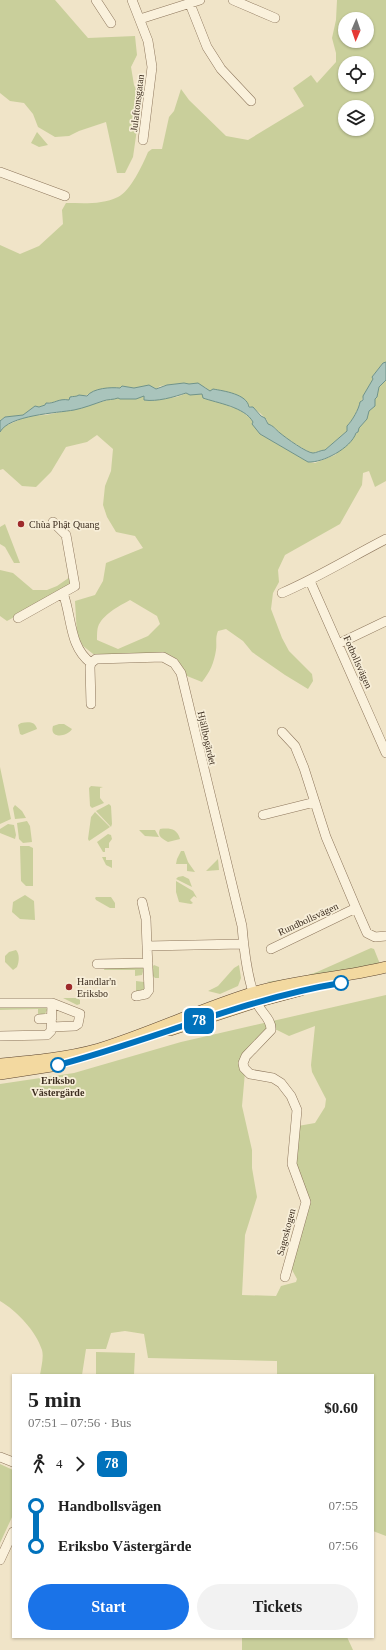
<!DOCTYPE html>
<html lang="en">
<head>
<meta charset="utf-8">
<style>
  :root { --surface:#fff; --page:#f2f2f2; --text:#222; --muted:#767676; --accent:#1a73e8 }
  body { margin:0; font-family:Georgia,serif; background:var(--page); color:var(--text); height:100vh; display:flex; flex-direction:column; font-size:15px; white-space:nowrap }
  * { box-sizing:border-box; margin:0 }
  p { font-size:13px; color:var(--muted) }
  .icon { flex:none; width:22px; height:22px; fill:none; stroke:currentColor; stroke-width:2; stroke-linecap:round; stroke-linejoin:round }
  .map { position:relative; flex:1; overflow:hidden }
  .sheet { position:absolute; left:12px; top:1374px; width:362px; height:264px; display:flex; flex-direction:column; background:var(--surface); border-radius:0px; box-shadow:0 1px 3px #0004 }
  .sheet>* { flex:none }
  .badge { padding:0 8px; border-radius:6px; font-size:14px; line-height:26px }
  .needle { width:26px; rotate:182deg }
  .buttons { position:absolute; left:338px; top:12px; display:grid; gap:8px }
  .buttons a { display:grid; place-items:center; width:36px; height:36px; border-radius:50%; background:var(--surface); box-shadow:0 1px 3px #0004; font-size:20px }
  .map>.badge { position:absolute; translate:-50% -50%; box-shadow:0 0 0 2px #fff }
  .legs { display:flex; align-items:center; gap:6px; height:44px; padding:0 16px; font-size:13px }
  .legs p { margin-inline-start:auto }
  .head { display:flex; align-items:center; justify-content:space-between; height:68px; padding:0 16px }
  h1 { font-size:22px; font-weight:700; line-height:30px }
  .cta { display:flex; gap:8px; margin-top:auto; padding:8px 16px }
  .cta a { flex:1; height:46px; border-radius:24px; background:var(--accent); color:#fff; font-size:16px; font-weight:700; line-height:46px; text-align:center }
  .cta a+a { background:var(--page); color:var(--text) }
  ul { padding:0 16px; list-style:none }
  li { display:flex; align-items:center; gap:14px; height:40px; font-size:15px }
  li i { display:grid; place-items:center; width:6px; height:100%; margin:0 5px; background:currentColor }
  li i::after { content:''; width:10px; height:10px; margin:-5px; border:3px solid; border-radius:50%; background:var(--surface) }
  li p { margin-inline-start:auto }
  li:first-child i { background:linear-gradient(#0000 50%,currentColor 0) }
  li:last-child i { background:linear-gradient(currentColor 50%,#0000 0) }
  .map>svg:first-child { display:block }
  .green { fill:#c9cf9b; fill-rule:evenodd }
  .water { fill:#a9c4bc; stroke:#6f938a }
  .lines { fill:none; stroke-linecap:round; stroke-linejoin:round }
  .minor-casing { stroke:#8d765c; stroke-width:10 }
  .major-casing { stroke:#5b4430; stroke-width:12 }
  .minor { stroke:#faf1dc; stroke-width:9 }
  .major { stroke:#f3d9a0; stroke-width:11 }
  .line-1-casing { stroke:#fff; stroke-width:9 }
  .line-1 { stroke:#0072bc; stroke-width:6 }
  .poi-dot { fill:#9e2a2b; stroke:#f7eed8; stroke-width:1.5 }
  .stop-1-dot { fill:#fff; stroke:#0072bc; stroke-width:2 }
  .labels { text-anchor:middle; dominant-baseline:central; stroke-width:3.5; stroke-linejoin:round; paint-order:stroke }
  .street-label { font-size:10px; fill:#3d2e20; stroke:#f7eed8 }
  .poi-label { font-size:10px; fill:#3d2e20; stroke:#f7eed8; text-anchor:start }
  .stop-label { font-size:10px; font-weight:bold; fill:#3d2e20; stroke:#f7eed8 }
</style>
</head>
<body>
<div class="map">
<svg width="386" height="1650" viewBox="0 0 386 1650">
  <rect width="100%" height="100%" fill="#f0e4c8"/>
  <path class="green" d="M0 0H55L88 38 135 36 137 55 131 67 134 85 141 101 133 157 125 173H117L106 122 79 131 69 136 55 137 38 127 33 114 24 103 10 101 0 93Z
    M337 0H386V362L383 363 372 377 373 379C370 385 367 389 364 395 359 405 355 418 347 426V431L325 450C320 450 317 452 313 453 309 453 284 437 280 433 275 429 274 426 268 424L267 420 260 413 234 395 209 391 205 387 186 384 184 383 160 386 156 389 153 387 134 388 122 386 120 388C104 386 89 398 73 396L69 400 46 403 45 405 39 407 35 406 23 415 5 417 0 421V245L20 254 39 246 63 224 62 210 66 203C83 203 102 205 118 197 130 192 143 164 148 152L152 149H162L169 117 174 111 181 89 189 100 226 136 248 140 304 106 293 88 311 75 317 83 336 62V53L332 38 336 20ZM345 19H367V41H345ZM345 63H367V85H345ZM345 107H367V129H345Z
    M37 132 48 145 39 147 31 143Z
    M386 380V481L375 487 369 471 363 473 362 485 340 524 285 555 278 570 279 582 273 593 271 609 282 638 289 651 312 674 313 681 308 689 285 675 252 652 243 641 226 629 218 631C215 638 217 643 216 650 214 663 210 672 202 682L187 676 177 659 168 654 139 653 97 657 83 646 77 635 75 601 95 595 103 581 106 563 143 548 135 536 116 532 107 517 103 505 105 486 111 471 113 449 97 435 87 442 66 447 51 472 36 487 22 486 3 469 0 470V432L3 427 28 416 46 415 61 412 63 410H74L118 397 144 396 152 401 157 399 177 397 187 393 202 394 225 403 230 407 239 409 251 419 260 434 308 462 315 463 335 455 358 432 359 428 367 419 369 411 375 406V399L377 397 379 387ZM130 600 157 616 160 624 148 636 118 649 97 640C97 636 97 630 98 627 102 615 119 606 130 600Z
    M5 524 20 563H14L5 547 0 544V527Z
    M0 570 13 573 33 590H47L57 586 70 577 72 583 51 597 7 621 0 616Z
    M21 723C28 722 35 721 37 729L22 735 20 734 18 725Z
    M59 724H64L72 729C67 737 49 739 53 726Z
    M0 767 11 819 0 824Z
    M91 786 103 787 100 788V798L104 803 92 808 90 806 89 788Z
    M109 804 111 806 112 824 111 827 96 811Z
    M15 805 22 811 26 818 15 819 13 808Z
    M95 812 110 827 89 841 88 839 91 817Z
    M27 821 30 826 32 842 23 843 19 839 17 823Z
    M8 824 14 825 16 835 15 839 0 833V829Z
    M160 829C169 828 177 828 180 839L168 842C162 839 157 836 160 829Z
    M139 830H155L159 837 145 836Z
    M108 834 111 835 112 839 109 843V848H105V852H103L97 842Z
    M20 846H29L33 848V886H26L21 881Z
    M181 851H184L188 862 195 872 187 871V864H176L177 859Z
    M102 857H106V860H112V868L106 865Z
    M218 859 219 870 206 871Z
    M183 876 189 879 192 887 176 879 178 877Z
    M176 881 193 891 197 898 194 896 190 900 193 903 191 904 179 902 176 892Z
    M25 895 34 901 35 920 20 919 12 912 13 902Z
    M96 897H111L115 903V908H110L96 900 95 898Z
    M371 948 374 949 380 964 275 983 266 982 302 977 317 972Z
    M16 950C20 954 19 962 17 967L13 970 5 962V956L9 952Z
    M154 965 159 967V978H155L151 974 152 967Z
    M239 965 241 978 238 986 220 994 208 991 218 986 234 968Z
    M139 966 144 968 142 975 135 976V970H104L105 967Z
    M136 981 144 982 145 991 136 994Z
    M386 995V1536L373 1531V1375H277V1361L148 1358 144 1334 125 1331 111 1333 106 1349H86L82 1375H40C41 1368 44 1357 42 1350 36 1331 17 1311 0 1301V1084L74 1073 181 1042ZM315 1026 311 1065 312 1072 326 1099 325 1107 315 1123 298 1126 294 1165 308 1205 291 1268 297 1279 296 1282 281 1286 276 1296 242 1295 245 1235 257 1197 252 1168V1150L242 1106 246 1061 265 1032 277 1030 289 1036Z
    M63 998H77L80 1000V1004L77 1005Z
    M0 1006 46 1007 47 1010 45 1014 38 1015V1009L0 1010Z
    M96 1352 135 1353 134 1375 96 1374Z
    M0 1464 13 1470V1515L0 1543Z
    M242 1637H347L353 1650H242Z"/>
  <path class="water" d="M386 362V380L379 387 377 397 375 399V406L369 411 367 419 359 428 358 432 356 433C351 448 323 463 308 462L260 434 252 424 253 422C245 407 217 403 203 398L202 394 190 395 186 393C174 397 157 402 144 400V396L136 399H120L118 398C113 400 108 399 103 401 94 404 84 408 74 410 57 413 9 415 0 432V421L5 417 23 415 35 406 39 407 45 405 46 403C55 404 58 398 69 400L70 397C74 396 76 397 79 395L87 396C93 388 111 387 120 388L122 386 134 388 149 385 156 389 167 385 184 383 189 384 198 383 210 391 213 389C224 391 247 394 249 407H253L261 416 265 418 268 424C274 426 275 429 280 433 286 438 307 453 313 453 316 453 321 450 325 450L347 431V426C352 421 359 409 360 402L363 400V396L373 379 372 377 383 363Z"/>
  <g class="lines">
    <defs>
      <path id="minor" d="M96 0 111 23
        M132 0 148 41 152 67 143 140
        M233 0 275 18
        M190 4 207 47 221 69 251 101
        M140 19 200 0
        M0 172 65 196
        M310 581 386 753
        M63 593C72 617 69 647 91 663
        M282 593C317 578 351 557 386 539
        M18 618 75 586 66 535 53 522
        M338 644 386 621
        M91 704 90 667 91 663 96 659 163 657 174 663 181 673 242 926C244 951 247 978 256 1001 260 1012 272 1019 271 1030L246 1056 243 1063 244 1068 250 1074 273 1078 281 1083 291 1096 297 1110 292 1164 306 1202 285 1277
        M282 732 295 746 304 768 326 837 356 908 367 933 375 937 386 936
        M263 815 315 802
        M142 902 146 919 147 946
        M271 949 356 908
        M97 964 148 963
        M136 996 146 994 149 990 147 946 242 944
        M0 1003H52L80 1014 78 1024 75 1026 51 1027
        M39 1019 52 1018
        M0 1036 47 1035 51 1031 52 1003
        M0 1457 13 1462
        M0 1560 13 1532"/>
      <path id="major" d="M170 1030 256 1002 301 990
        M0 1064C33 1061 67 1058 99 1049 151 1033 200 1009 252 993 296 980 342 978 386 967
        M0 1074 58 1065"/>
    </defs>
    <use href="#minor" class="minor-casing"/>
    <use href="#major" class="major-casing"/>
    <use href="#minor" class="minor"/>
    <use href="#major" class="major"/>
  </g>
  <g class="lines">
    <defs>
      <path id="line-1" d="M58 1065C153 1040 244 999 341 983"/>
    </defs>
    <use href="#line-1" class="line-1-casing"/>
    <use href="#line-1" class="line-1"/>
  </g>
  <g class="poi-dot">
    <circle cx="21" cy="524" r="4"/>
    <circle cx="69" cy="987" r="4"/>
  </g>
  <g class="stop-1-dot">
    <circle cx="341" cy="983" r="7"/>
    <circle cx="58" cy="1065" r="7"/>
  </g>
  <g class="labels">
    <g class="street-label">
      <text transform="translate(137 103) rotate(-83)">Julaftonsgatan</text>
      <text transform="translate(358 662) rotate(66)">Fotbollsvägen</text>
      <text transform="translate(207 738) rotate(77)">Hjällbogärdet</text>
      <text transform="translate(308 919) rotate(-25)">Rundbollsvägen</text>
      <text transform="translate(286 1232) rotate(-75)">Sagoskogen</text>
    </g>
    <g class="poi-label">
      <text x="29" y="524">Chùa Phật Quang</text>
      <text x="77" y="981">Handlar'n<tspan x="77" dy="12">Eriksbo</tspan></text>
    </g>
    <g class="stop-label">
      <text x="58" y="1080">Eriksbo<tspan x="58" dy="12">Västergärde</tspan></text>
    </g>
  </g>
</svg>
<div class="buttons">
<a><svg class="needle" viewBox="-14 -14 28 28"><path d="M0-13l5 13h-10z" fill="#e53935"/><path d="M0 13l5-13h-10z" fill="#767676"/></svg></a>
<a><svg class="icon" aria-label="locate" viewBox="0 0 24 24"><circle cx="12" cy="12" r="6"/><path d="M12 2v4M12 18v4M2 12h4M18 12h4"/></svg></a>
<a><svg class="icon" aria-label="layers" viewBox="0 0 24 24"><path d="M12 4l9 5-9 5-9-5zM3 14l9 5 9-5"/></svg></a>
</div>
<b class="badge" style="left:199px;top:1021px;background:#0072bc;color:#fff">78</b>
<section class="sheet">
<div class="head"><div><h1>5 min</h1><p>07:51 – 07:56 · Bus</p></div><b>$0.60</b></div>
<div class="legs"><svg class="icon" aria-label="walk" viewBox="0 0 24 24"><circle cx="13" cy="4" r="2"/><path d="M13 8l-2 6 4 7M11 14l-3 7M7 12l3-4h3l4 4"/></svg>4<svg class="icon" aria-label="forward" viewBox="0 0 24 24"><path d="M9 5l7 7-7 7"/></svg><b class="badge" style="background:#0072bc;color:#fff">78</b></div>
<ul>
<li><i style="color:#0072bc"></i><b>Handbollsvägen</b><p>07:55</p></li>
<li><i style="color:#0072bc"></i><b>Eriksbo Västergärde</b><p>07:56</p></li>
</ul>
<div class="cta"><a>Start</a><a>Tickets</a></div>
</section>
</div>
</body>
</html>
